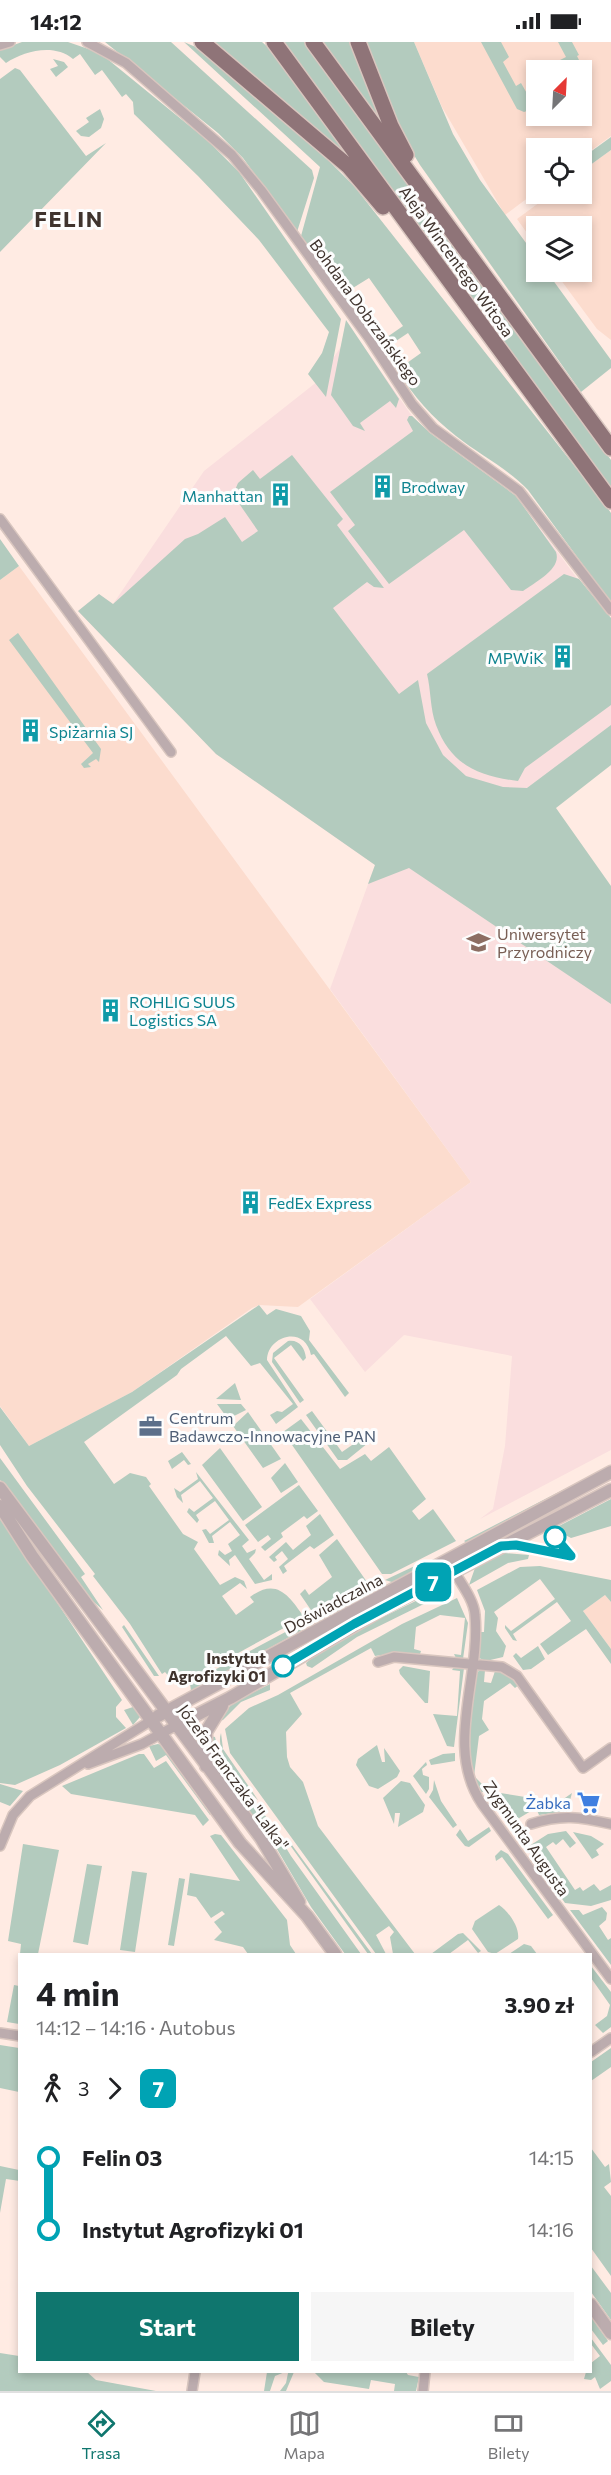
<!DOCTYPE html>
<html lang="pl">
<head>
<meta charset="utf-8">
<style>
  :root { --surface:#fff; --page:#f6f6f6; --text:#202124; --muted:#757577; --line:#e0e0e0; --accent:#0f766e }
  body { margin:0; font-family:Commissioner,sans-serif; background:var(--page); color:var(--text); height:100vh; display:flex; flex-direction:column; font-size:22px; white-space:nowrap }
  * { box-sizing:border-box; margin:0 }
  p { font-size:20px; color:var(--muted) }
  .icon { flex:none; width:33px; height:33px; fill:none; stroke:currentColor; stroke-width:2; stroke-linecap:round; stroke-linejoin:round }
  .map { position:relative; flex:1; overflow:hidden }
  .panel { position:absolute; left:18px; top:1911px; width:574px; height:420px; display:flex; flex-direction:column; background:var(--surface); border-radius:0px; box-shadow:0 3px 9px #0003 }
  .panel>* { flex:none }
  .badge { padding:0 12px; border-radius:9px; font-size:21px; line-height:39px }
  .needle { width:39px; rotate:24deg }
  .fabs { position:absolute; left:526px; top:18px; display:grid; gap:12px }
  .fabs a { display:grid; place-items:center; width:66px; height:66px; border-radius:0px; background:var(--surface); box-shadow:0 3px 9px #0003; font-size:30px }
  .map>.badge { position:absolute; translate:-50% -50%; box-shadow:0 0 0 3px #fff }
  .legs { display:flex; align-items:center; gap:9px; height:66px; padding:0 18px; font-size:20px }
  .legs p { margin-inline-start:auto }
  .head { display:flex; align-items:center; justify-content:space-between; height:102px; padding:0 18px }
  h1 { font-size:33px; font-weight:700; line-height:45px }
  .action { display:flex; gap:12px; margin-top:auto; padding:12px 18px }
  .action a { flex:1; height:69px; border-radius:0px; background:var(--accent); color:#fff; font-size:24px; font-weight:700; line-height:69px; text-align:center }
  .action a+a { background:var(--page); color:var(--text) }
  ul { padding:0 18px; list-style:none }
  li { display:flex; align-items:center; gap:21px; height:72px; font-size:22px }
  li i { display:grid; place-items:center; width:9px; height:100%; margin:0 8px; background:currentColor }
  li i::after { content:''; width:15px; height:15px; margin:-8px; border:4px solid; border-radius:50%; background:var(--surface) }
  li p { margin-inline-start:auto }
  li:first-child i { background:linear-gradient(#0000 50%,currentColor 0) }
  li:last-child i { background:linear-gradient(currentColor 50%,#0000 0) }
  .status { display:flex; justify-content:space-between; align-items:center; height:42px; padding:0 30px; background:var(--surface); direction:ltr }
  .status svg { height:16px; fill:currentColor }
  .tab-bar { display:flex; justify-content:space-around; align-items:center; height:84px; border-top:2px solid var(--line); background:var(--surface); font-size:16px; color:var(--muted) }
  .tab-bar a { display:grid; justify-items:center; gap:3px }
  .tab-bar .active { color:var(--accent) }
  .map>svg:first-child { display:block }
  .built { fill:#fcdcce; fill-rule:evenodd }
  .education { fill:#fadede }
  .green { fill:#b3cbbe }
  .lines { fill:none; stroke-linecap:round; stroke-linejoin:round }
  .minor-casing { stroke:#d9c6bf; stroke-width:12 }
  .tertiary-casing { stroke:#d9c6bf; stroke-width:15 }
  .primary-casing { stroke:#d9c6bf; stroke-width:18 }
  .minor { stroke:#bcacae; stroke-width:9 }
  .tertiary { stroke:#bcacae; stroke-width:12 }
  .primary { stroke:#8f7478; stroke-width:15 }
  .line-1-casing { stroke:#fff; stroke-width:14 }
  .line-1 { stroke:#00a3b4; stroke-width:9 }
  .stop-1-dot { fill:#fff; stroke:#00a3b4; stroke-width:3 }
  .labels { text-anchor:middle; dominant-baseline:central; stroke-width:6; stroke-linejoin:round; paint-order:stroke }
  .street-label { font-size:16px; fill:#3f332d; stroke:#fdfdfd }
  .culture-label { font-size:16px; fill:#0d838f; stroke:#fdfdfd; text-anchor:start }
  .education-label { font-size:16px; fill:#785e54; stroke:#fdfdfd; text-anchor:start }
  .service-label { font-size:16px; fill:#4e5e75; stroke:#fdfdfd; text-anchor:start }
  .stop-label { font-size:16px; font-weight:bold; fill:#3f332d; stroke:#fdfdfd; text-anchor:end }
  .shop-label { font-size:16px; fill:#366cbe; stroke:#fdfdfd; text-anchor:end }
  .district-label { font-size:22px; font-weight:bold; letter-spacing:1.5px; fill:#3f332d; stroke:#fdfdfd }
</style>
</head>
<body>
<div class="status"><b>14:12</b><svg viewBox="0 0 49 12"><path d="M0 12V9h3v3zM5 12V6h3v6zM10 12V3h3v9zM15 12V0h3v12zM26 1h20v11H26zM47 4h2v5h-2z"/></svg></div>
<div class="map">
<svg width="611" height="2349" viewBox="0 0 611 2349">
  <rect width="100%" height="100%" fill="#ffebe3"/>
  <path class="built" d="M414 0H611V94L582 115V106H537V149L505 173 442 65ZM537 28H582V74H537Z
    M611 108V298L597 287 555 230H582V184H537V205L517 177 551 152H582V129Z
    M19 524 471 1140 298 1265 259 1263 252 1266 132 1350 29 1404 0 1364V538Z
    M605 1553 611 1560V1607L583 1569Z"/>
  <path class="education" d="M352 288 412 374 430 391 516 454 611 582V698L539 755 611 853V1408L480 1477 493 1467 505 1404 512 1314 404 1293 365 1330 310 1257 471 1140 330 947 375 823 216 712 78 569 99 552 113 562 204 429 318 339Z"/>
  <path class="green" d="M22 0H68L100 11 208 99 239 130 341 277 326 355 308 332 322 311 329 290 259 198 198 134 134 72 133 60 126 52 122 55 102 28 95 33 80 12 73 17C54 1 24 9 6 21L0 15V8Z
    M105 0H171L312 128 314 136 297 190 243 116 218 91Z
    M184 0 198 6 329 119 354 144 606 464 611 471V561L528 448C507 426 480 413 456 394 432 375 414 355 397 328L421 311 408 291 384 307 380 300 403 284 369 236 348 249 338 246 301 194 320 125Z
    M212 0H262L272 9 358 127Z
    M282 0H304L611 418V448Z
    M323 0H351L385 84Z
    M364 0H414L453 92 480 138 537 216V230H547L611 318V326L581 350 420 123 406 100Z
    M481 0H501L509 15 503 20 516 44 521 41 529 55 532 53 534 58 530 68 524 70 517 67Z
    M558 0H572L579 13 577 14 581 22 578 23 580 27 583 26 585 35 582 36V28H566L560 18 566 15Z
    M53 17 64 20 68 25 56 35 50 27 58 24Z
    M15 26 20 28 86 114 106 101 0 210V37Z
    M100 67 104 77 101 86 89 95 81 94 76 89 89 80 86 76Z
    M611 95V108L582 129V116Z
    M346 278 399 357 396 366 390 359 360 381 365 389 353 384 331 353Z
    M409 374H412L430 391 516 454 556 510C562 527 535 540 523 549L511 548 464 488 389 542 348 489 355 483 330 450 413 389 407 378Z
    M292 413 343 477 337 483 384 546 374 545 367 540 333 566 399 652 418 638 426 681 443 713 466 734 503 745 527 746 611 683V723L556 766 611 844V962L409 826 368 842 375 823 216 712 78 569 99 552 113 562 185 497 198 492 225 475 242 500 258 489 238 460 235 448 238 441 253 428 260 437Z
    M0 497 19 524 0 538Z
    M564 532 579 537 611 576V663L525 726 518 739C478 734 451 723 436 683 430 667 431 648 427 632Z
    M18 591 101 707 99 720 96 717 88 722 91 725 84 726 81 722 93 711 9 598Z
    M259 1263 267 1273 276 1267 301 1274 310 1289 309 1298 349 1351 345 1355 314 1312 311 1313C305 1282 267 1294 267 1318L298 1365 276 1382 270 1373 277 1369 282 1370 293 1362 260 1321 251 1324 226 1294 181 1327 177 1333 84 1400 114 1442 130 1431 146 1435 151 1442 149 1444 183 1492 198 1500 194 1507 220 1543 235 1535 244 1539 247 1547 240 1541 222 1554 236 1573 254 1560 250 1555C277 1535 289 1554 304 1575L187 1639 171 1637 165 1630 162 1632 130 1582 93 1534 95 1532 27 1444 0 1403V1365L29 1404 132 1350Z
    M288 1299C299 1297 305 1306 306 1316L303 1319 291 1303 274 1316 304 1358 300 1361 272 1320 273 1311Z
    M235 1341 241 1358 216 1357Z
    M217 1362H241L246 1368 228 1377Z
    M312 1369 342 1410 365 1394 368 1401 347 1418H338L306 1373Z
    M248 1370 281 1417 263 1426 233 1384Z
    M301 1377 340 1427 365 1412 371 1419 389 1405 426 1457 412 1469 419 1478 433 1467 456 1499 391 1532H382L283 1390Z
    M220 1406 262 1465 243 1479 202 1423Z
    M182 1410 191 1422 188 1423 184 1418 172 1427 168 1419Z
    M0 1416 85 1532 81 1535 103 1568 88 1555 0 1438Z
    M285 1421 298 1440 281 1451 271 1436Z
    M611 1423V1425L467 1501 464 1499Z
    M196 1430 249 1498 242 1504 247 1511 256 1507 255 1511 249 1517 264 1538 272 1532V1538L255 1542 235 1513 229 1518 230 1524 218 1513 219 1508 225 1513 232 1509 228 1502 240 1493 230 1480 212 1494 214 1501H209L202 1488 206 1487 210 1492 229 1478 215 1459 196 1473 199 1478 197 1481 187 1470 189 1466 194 1470 213 1456 200 1439 181 1453 183 1461 177 1455 174 1446 180 1450 198 1437Z
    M299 1443 318 1469 307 1477 304 1474 281 1491 283 1495 265 1509 261 1505 271 1497 268 1493 258 1500 245 1483Z
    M611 1457V1484L571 1496 560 1490 559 1484Z
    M320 1472 334 1493 314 1507 310 1504 284 1524 287 1529 283 1532 279 1525 288 1517 282 1509 275 1515 277 1518 274 1520 269 1515 286 1500 293 1508 311 1493 306 1484Z
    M0 1475 122 1658 116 1665V1675L126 1686 60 1723 15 1743 0 1741Z
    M337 1497 367 1540 364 1545 313 1571 300 1552 305 1547 309 1553 332 1535 319 1513Z
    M504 1511 529 1513 528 1517 508 1521 469 1543 475 1526Z
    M419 1522 422 1527 395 1541 385 1538Z
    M540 1524 611 1538V1560L605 1553 583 1569 611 1607V1622L586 1587 548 1613 540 1602 571 1579 557 1560 513 1592 517 1599 513 1598 505 1586V1583L511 1589 555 1557 540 1537 494 1570 498 1576 496 1589 506 1604 503 1615 486 1619 479 1616 481 1590H484L485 1569 477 1548 520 1525Z
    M373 1544 368 1556 323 1576 314 1574Z
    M434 1550V1557L357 1595 312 1626 307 1624 306 1621 328 1602Z
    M457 1556 468 1581 463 1617 456 1616 454 1612 461 1613 465 1576 440 1573 416 1585 414 1607 421 1609 420 1612 395 1611 375 1614 371 1606 290 1651 302 1672 286 1690 287 1715 290 1725 303 1740 318 1784 415 1912H393L390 1895 394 1890 389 1884 376 1893 386 1912H376L230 1711 225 1687 249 1666 278 1653 402 1582Z
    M306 1579 304 1587 191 1649 190 1641Z
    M124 1583 159 1634H154L122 1585Z
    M538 1604 545 1617 531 1627 523 1628 513 1614 516 1611 521 1616Z
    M403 1624 430 1629 428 1661H425L400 1632 399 1628Z
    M455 1624 464 1626 454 1705 447 1704 433 1672 457 1674 460 1629 452 1628Z
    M496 1626 520 1642 515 1646 510 1641 484 1659 482 1677 489 1688 479 1694 474 1734 487 1747 481 1751C462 1715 473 1672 476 1633L480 1627 485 1628 484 1640 491 1641Z
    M270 1642V1648L241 1660 223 1678 214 1681 234 1660Z
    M136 1664 140 1675 133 1683 124 1668Z
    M221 1691 223 1707 258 1758C243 1744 214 1712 221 1691Z
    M210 1694 215 1695 220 1716 245 1751 269 1778 291 1814 361 1912H345L311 1865 274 1802 219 1728 210 1711Z
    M158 1702 165 1704 211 1769 210 1773 166 1713 156 1719 149 1704Z
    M377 1703 382 1720H385L384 1706 400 1729 397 1735 378 1747 369 1744 356 1723 358 1717Z
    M139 1712H144L154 1726 166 1719 209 1778 203 1784 195 1773 71 1752 62 1744Z
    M443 1712 455 1711V1719L431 1723 429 1718Z
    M426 1720 427 1723 422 1727 423 1733 429 1735V1747L426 1752 413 1734Z
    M434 1738 441 1759 457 1783 453 1786 429 1755 433 1748Z
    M401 1739 410 1741 425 1763 423 1770 398 1785 400 1771H395L394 1782 383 1756Z
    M0 1742 23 1749 10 1764 0 1760Z
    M488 1749 544 1758H562L572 1751 567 1769 539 1773 536 1766 516 1778 529 1798 523 1803 486 1751Z
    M489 1785 491 1789 469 1805 465 1804 456 1793 460 1787 468 1799Z
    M566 1789 576 1801 570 1806 563 1797 556 1803 553 1800 546 1805 575 1848 580 1845 583 1849 594 1842 600 1849 611 1843V1858L591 1864 565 1861 526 1806 548 1792Z
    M573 1790 591 1794 604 1802 596 1808 599 1813 592 1817Z
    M215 1792 221 1793 287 1878 290 1903 296 1912H248L243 1905 214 1898 222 1890 214 1880 225 1872 222 1869 211 1876 196 1855 187 1853 190 1831 240 1839 210 1794Z
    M287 1799H289L372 1912H368Z
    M23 1802 59 1808 38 1912H20L21 1902 8 1899Z
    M501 1808 508 1812 553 1873 548 1877 502 1815 496 1819 495 1814Z
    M87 1822 102 1824 88 1903 73 1900Z
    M132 1829 147 1831 135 1910 120 1908Z
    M179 1836 185 1837 174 1904 168 1903Z
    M499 1863C508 1869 520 1885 518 1897L495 1912 488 1910 472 1887 475 1879Z
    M602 1865 607 1871 606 1878 599 1884 608 1898 611 1896V1923L570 1868H579L583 1873Z
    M463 1891 481 1909 478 1911 468 1898 449 1912H431L458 1892Z
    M524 1902 531 1904 537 1912H509Z
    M591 1924 611 1950V1985L603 1991 595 1983 607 1974 610 1963 591 1936Z
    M14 1943 19 1944V1982L7 1980Z
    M0 2003 19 2006V2050L0 2046Z
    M611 2006V2025L591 2039V2020Z
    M591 2106 605 2125 609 2122 611 2140 604 2145 611 2154V2234L591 2206Z
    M0 2124 19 2128 20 2139 6 2137 0 2171Z
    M591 2224 611 2251V2278L591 2250Z
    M591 2275 608 2299 603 2303 591 2287Z
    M591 2296 611 2323V2339L600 2347 595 2335 591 2338 584 2337 586 2330H591V2321L600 2314 591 2302Z
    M0 2311 19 2314 20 2330H87L96 2338 156 2349H0Z
    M267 2330H294L286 2349H280L286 2341 288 2331 285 2330 275 2334 270 2349H264Z
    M314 2330H406L408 2333 419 2335 416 2349H394L395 2342 371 2338 369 2347 324 2340Z"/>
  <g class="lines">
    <defs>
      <path id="minor" d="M87 0 126 21 232 113 261 148 369 296 412 362 433 386 519 449 611 568
        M0 3 10 0
        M0 477 171 710
        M451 1524C459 1539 474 1557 475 1573 481 1636 444 1705 482 1762L611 1937
        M378 1620 394 1615 502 1625 517 1634 583 1726 611 1706
        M88 1722 142 1702 175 1684
        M531 1782C562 1772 580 1775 611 1782
        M0 1804 13 1773 30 1754 152 1678
        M0 1991 20 1994
        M591 2010 611 1996
        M192 2349 195 2330
        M423 2349 425 2330"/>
      <path id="tertiary" d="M0 1446 261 1796 299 1860
        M0 1464 32 1514 240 1801 307 1874 335 1912
        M158 1674 611 1430
        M175 1684 230 1656 388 1564 611 1448
        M206 1724V1690L222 1664
        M591 2263 611 2291"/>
      <path id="primary" d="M202 0 348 124 383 165
        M274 0 611 459
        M313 0 611 406
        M358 0 391 84 406 113"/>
    </defs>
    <use href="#minor" class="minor-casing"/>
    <use href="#tertiary" class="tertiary-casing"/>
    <use href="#primary" class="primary-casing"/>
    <use href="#minor" class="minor"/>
    <use href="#tertiary" class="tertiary"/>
    <use href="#primary" class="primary"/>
  </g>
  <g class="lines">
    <defs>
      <path id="line-1" d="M283 1624 354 1582 501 1504 516 1503 571 1514 555 1495"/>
    </defs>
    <use href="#line-1" class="line-1-casing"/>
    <use href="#line-1" class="line-1"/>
  </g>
  <defs>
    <symbol id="building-bare" viewBox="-9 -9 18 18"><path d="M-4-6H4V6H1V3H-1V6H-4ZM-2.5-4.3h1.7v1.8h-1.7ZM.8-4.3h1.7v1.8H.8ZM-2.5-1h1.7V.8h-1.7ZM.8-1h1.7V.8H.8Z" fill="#0f9aa8" stroke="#fdfdfd" stroke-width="2.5" paint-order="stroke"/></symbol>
    <symbol id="university-bare" viewBox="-9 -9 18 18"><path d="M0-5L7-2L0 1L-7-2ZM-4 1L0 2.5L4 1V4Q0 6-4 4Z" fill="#8d6e63" stroke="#fdfdfd" stroke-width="2.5" paint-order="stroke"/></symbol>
    <symbol id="office-bare" viewBox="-9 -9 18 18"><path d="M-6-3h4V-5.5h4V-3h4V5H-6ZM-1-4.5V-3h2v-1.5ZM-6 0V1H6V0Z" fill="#5c6f8a" stroke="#fdfdfd" stroke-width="2.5" paint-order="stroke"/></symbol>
    <symbol id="supermarket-bare" viewBox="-9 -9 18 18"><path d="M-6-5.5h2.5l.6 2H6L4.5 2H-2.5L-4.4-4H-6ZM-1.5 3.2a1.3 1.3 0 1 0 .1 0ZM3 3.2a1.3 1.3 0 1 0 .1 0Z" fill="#3f7fe0" stroke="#fdfdfd" stroke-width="2.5" paint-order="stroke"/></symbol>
  </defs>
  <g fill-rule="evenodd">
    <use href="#building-bare" x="366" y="428" width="33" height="33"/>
    <use href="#building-bare" x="264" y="436" width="33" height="33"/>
    <use href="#building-bare" x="546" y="598" width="33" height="33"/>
    <use href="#building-bare" x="14" y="672" width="33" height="33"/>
    <use href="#university-bare" x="462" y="884" width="33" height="33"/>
    <use href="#building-bare" x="94" y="952" width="33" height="33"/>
    <use href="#building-bare" x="234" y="1144" width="33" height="33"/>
    <use href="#office-bare" x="134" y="1368" width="33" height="33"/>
    <use href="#supermarket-bare" x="572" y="1744" width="33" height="33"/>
  </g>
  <g class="stop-1-dot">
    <circle cx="555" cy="1495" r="10"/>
    <circle cx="283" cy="1624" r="10"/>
  </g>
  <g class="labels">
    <g class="street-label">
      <text transform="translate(457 219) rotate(54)">Aleja Wincentego Witosa</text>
      <text transform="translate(366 270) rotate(54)">Bohdana Dobrzańskiego</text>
      <text transform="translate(333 1561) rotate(-28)">Doświadczalna</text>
      <text transform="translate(234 1735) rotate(54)">Józefa Franczaka "Lalka"</text>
      <text transform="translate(527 1796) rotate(55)">Zygmunta Augusta</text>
    </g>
    <g class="culture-label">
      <text x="401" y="444">Brodway</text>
      <text x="263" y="453" text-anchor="end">Manhattan</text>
      <text x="544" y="615" text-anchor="end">MPWiK</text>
      <text x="49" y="689">Spiżarnia SJ</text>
      <text x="129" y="959">ROHLIG SUUS<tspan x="129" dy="18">Logistics SA</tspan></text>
      <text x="268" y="1160">FedEx Express</text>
    </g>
    <g class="education-label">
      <text x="497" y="891">Uniwersytet<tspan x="497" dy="18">Przyrodniczy</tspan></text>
    </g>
    <g class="service-label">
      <text x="169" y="1375">Centrum<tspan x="169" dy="18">Badawczo-Innowacyjne PAN</tspan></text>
    </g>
    <g class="stop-label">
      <text x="266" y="1615">Instytut<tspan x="266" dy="18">Agrofizyki 01</tspan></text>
    </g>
    <g class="shop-label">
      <text x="571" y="1760">Żabka</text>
    </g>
    <g class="district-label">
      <text x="69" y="176">FELIN</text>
    </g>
  </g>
</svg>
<div class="fabs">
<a><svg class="needle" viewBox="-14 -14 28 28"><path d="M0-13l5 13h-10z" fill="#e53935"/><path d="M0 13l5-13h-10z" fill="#757577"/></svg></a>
<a><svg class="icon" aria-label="locate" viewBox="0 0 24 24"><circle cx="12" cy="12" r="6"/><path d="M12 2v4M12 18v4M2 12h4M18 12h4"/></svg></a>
<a><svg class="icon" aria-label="layers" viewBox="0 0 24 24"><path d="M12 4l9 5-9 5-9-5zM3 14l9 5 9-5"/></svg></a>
</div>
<b class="badge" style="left:433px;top:1540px;background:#00a3b4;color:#fff">7</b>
<section class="panel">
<div class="head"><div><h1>4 min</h1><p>14:12 – 14:16 · Autobus</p></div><b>3.90 zł</b></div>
<div class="legs"><svg class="icon" aria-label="walk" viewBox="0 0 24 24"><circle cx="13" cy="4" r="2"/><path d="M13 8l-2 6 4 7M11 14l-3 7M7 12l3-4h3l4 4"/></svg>3<svg class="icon" aria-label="forward" viewBox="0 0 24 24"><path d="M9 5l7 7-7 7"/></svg><b class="badge" style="background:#00a3b4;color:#fff">7</b></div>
<ul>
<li><i style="color:#00a3b4"></i><b>Felin 03</b><p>14:15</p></li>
<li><i style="color:#00a3b4"></i><b>Instytut Agrofizyki 01</b><p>14:16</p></li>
</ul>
<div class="action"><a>Start</a><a>Bilety</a></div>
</section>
</div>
<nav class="tab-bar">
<a class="active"><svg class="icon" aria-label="directions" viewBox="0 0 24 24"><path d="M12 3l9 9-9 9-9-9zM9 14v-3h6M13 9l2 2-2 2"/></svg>Trasa</a>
<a><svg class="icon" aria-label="map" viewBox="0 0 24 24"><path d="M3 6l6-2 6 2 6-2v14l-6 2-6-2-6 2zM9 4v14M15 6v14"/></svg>Mapa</a>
<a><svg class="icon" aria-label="tickets" viewBox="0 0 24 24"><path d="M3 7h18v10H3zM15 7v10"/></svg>Bilety</a>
</nav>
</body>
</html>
